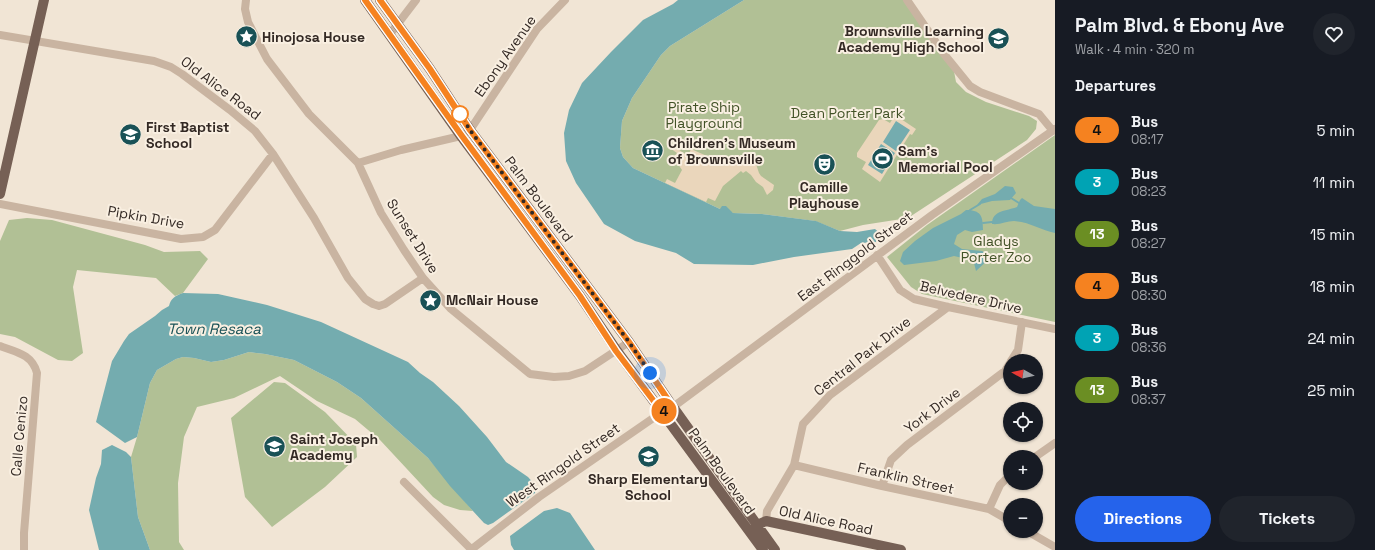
<!DOCTYPE html>
<html lang="en">
<head>
<meta charset="utf-8">
<style>
  :root { --surface:#171b24; --page:#20242c; --text:#f1f3f6; --muted:#9ea1a6; --accent:#2563eb }
  body { margin:0; font-family:"Space Grotesk",sans-serif; background:var(--page); color:var(--text); height:100vh; display:flex; flex-direction:column; font-size:15px; white-space:nowrap }
  * { box-sizing:border-box; margin:0 }
  p { font-size:13px; color:var(--muted) }
  .icon { flex:none; width:22px; height:22px; fill:none; stroke:currentColor; stroke-width:2; stroke-linecap:round; stroke-linejoin:round }
  .map { position:relative; flex:1; overflow:hidden }
  .sheet { display:flex; flex-direction:column; background:var(--surface); width:320px }
  .sheet>* { flex:none }
  .badge { padding:0 8px; border-radius:13px; font-size:14px; line-height:26px }
  .needle { width:26px; rotate:278deg }
  .buttons { position:absolute; left:1003px; top:354px; display:grid; gap:8px }
  .buttons a { display:grid; place-items:center; width:40px; height:40px; border-radius:50%; background:var(--surface); box-shadow:0 1px 3px #0004; font-size:20px }
  .you { position:absolute; width:20px; height:20px; margin:-10px; border:3px solid #fff; border-radius:50%; background:#1a73e8; box-shadow:0 0 0 6px #1a73e833 }
  .map>.badge { position:absolute; translate:-50% -50%; box-shadow:0 0 0 2px #fff }
  h2 { padding:0 20px; font-size:15px; line-height:36px }
  .round { display:grid; place-items:center; flex:none; width:42px; height:42px; border-radius:21px; background:var(--page) }
  .headline { display:flex; align-items:center; justify-content:space-between; height:68px; padding:0 20px }
  h1 { font-size:19px; font-weight:700; line-height:30px }
  .cta { display:flex; gap:8px; margin-top:auto; padding:8px 20px }
  .cta a { flex:1; height:46px; border-radius:24px; background:var(--accent); color:#fff; font-size:16px; font-weight:700; line-height:46px; text-align:center }
  .cta a+a { background:var(--page); color:var(--text) }
  ul { padding:0; list-style:none }
  li { display:flex; align-items:center; gap:12px; height:52px; padding:0 20px }
  li div { flex:1 }
  li b { display:block; font-size:15px }
  li em { font-style:normal }
  li .badge { min-width:44px; font-weight:700; text-align:center }
  main { display:flex; flex:1; min-height:0 }
  .map>svg:first-child { display:block }
  .green { fill:#b1c095 }
  .plaza { fill:#ead6bb }
  .water { fill:#74acaf }
  .lines { fill:none; stroke-linecap:round; stroke-linejoin:round }
  .stream { stroke:#74acaf; stroke-width:2 }
  .minor { stroke:#c9b4a1; stroke-width:8 }
  .major { stroke:#766055; stroke-width:10 }
  .line-casing { stroke:#fff; stroke-width:9 }
  .line { stroke:#f58220; stroke-width:6 }
  .walk { stroke:#332924; stroke-width:4; stroke-dasharray:0 7.2 }
  .stop-dot { fill:#fff; stroke:#f58220; stroke-width:2 }
  .labels { text-anchor:middle; dominant-baseline:central; stroke-width:4; stroke-linejoin:round; paint-order:stroke }
  .poi-label { font-size:14px; font-weight:bold; fill:#332924; stroke:#f9efe1; text-anchor:start }
  .street-label { font-size:14px; fill:#332924; stroke:#f9efe1 }
  .park-label { font-size:14px; fill:#425227; stroke:#f9efe1 }
  .water-label { font-size:15px; font-style:italic; fill:#195156; stroke:#f9efe1 }
</style>
</head>
<body>
<main>
<div class="map">
<svg width="1055" height="550" viewBox="0 0 1055 550">
  <rect width="100%" height="100%" fill="#f1e5d5"/>
  <path class="green" d="M744 0H907L953 66 956 82 966 92 986 102 1029 116 1037 121 1036 129 1027 140 908 218 863 225 840 231 815 221 762 214 733 213 720 209 633 168 623 157 620 148 622 121 632 98 661 55 670 46Z
    M1055 135V322L922 294 911 287 887 257 927 225Z
    M27 218 52 220 145 245 164 252 200 251 208 259 183 293 175 296 156 278 77 270 73 287 83 353 72 361 58 360 15 337 0 334V241L9 220Z
    M249 352 265 354 294 360 337 382 361 398 428 458 473 511 460 510 444 505 433 497 380 440 355 419 317 401 280 376 234 398 197 407 184 437 178 483 179 542 184 550H150L138 517 131 457 137 437 150 383 157 370 176 359 183 357 194 358 211 362 224 360Z
    M274 382 285 383 325 412 356 444 357 457 325 487 272 527 245 497 231 418Z"/>
  <path class="plaza" d="M895 115 916 129 912 135 910 134 880 182 862 169 866 162 857 157V153L879 120 883 119 890 123Z
    M669 143 685 154 687 158 691 149 725 164 746 155H752L758 158 755 161 759 173 761 176 774 185 773 190 767 195 763 187 756 182 751 175 746 171 743 173 741 171 723 186 715 201 708 198 706 202 665 183 667 179 675 183 682 170 678 164H673L674 160 672 159 677 153 667 146Z"/>
  <path class="water" d="M678 0H744L670 46 661 55 632 98 622 121 620 148 623 157 633 168 720 209 722 206H726L733 213 762 214 816 221 840 231 857 232 875 229 882 235 876 242 861 243 852 249 794 257 753 265 694 264 676 253 635 241 604 224 576 183 566 161 564 133 569 110 582 83 611 52 643 20 673 4Z
    M896 121 910 130 896 151 883 142Z
    M881 144 895 153 882 174 868 165Z
    M1005 186 1013 187 1016 193 1010 200 992 201 977 205 982 199 995 194Z
    M1022 198 1034 206 1055 209V233C1041 230 1030 222 1014 221 1007 221 1000 225 992 224 992 210 1007 211 1017 207L1020 200Z
    M966 210C981 210 983 216 983 230L972 232 965 230 957 235 954 244 962 249 982 251 991 257 976 271 974 263 967 259 954 256 936 261 904 265 900 261 903 252 915 241 933 228 961 214Z
    M183 293 218 294 267 305 321 322 408 362 420 373 433 382 459 406 487 437 506 462 528 477 536 486 535 493 493 523 488 525 484 523 450 486 428 458 361 398 337 382 294 360 265 354 249 352 224 360 211 362 194 358 183 357 176 359 157 370 150 383 137 437 125 443 96 422 112 361 124 341 129 334 155 316 162 310 169 306C171 298 175 296 183 293Z
    M112 445 126 452 131 457 138 517 150 550H99L89 510 96 478 101 464 102 450Z
    M557 508 570 513 595 550H514L511 545 510 536 544 511Z"/>
  <g class="lines">
    <path class="stream" d="M1011 198 1019 203
      M969 212 970 210 980 204
      M983 223 992 222"/>
    <path class="minor" d="M246 0 245 9 248 22 267 59 309 114 358 163 381 213 404 250 423 278 451 309 530 374 554 377 569 376 585 371 629 342
      M907 0 944 54 970 86 980 92 1039 114 1053 131
      M390 34 416 0
      M0 35 154 61 171 67 182 74 230 110 255 131 273 154 314 218 348 278 365 299 373 304 379 306 385 304 423 278
      M358 163 401 150 461 136 470 130 537 29 565 0
      M0 204 181 239 203 237 215 230 273 154
      M877 255 900 290 914 299 948 307 1055 329
      M0 346C16 352 32 354 37 373L24 533V550
      M1011 361 1018 350 1022 322
      M1035 457 1055 443
      M794 465 882 486 989 509 1010 521
      M404 482 472 550
      M882 486 891 460 907 445 1005 371 1010 363
      M989 509 1000 485 1010 475
      M766 521 767 511 794 465 803 424 830 395 948 307
      M1027 531 1055 547
      M472 549 539 497 662 412 673 407 932 215 1055 129"/>
    <path class="major" d="M365 0 461 136 580 296 617 351 763 550
      M380 0 430 69 470 130 629 342 673 407 775 550
      M0 194 44 0
      M752 530 757 525 766 521 901 550"/>
  </g>
  <g class="lines">
    <defs>
      <path id="line" d="M365 0 462 136 580 296 616 351 662 412 673 407 629 342 470 130 430 69 380 0"/>
    </defs>
    <use href="#line" class="line-casing"/>
    <use href="#line" class="line"/>
    <path class="walk" d="M460 114 470 130 629 342 650 373"/>
  </g>
  <defs>
    <symbol id="sight-disc" viewBox="-11 -11 22 22"><circle r="9.5" fill="#195156" stroke="#f9efe1"/><path d="M0-6L1.8-2.2L6-1.7L2.9 1.2L3.7 5.4L0 3.3L-3.7 5.4L-2.9 1.2L-6-1.7L-1.8-2.2Z" fill="#fff"/></symbol>
    <symbol id="school-disc" viewBox="-11 -11 22 22"><circle r="9.5" fill="#195156" stroke="#f9efe1"/><path d="M0-5L7-2L0 1L-7-2ZM-4 1L0 2.5L4 1V4Q0 6-4 4Z" fill="#fff"/></symbol>
    <symbol id="museum-disc" viewBox="-11 -11 22 22"><circle r="9.5" fill="#195156" stroke="#f9efe1"/><path d="M0-6L6-3V-2H-6V-3ZM-5-1h2V3h-2ZM-1-1h2V3h-2ZM3-1h2V3H3ZM-6 4H6V6H-6Z" fill="#fff"/></symbol>
    <symbol id="stadium-disc" viewBox="-11 -11 22 22"><circle r="9.5" fill="#195156" stroke="#f9efe1"/><path d="M0-5a6.5 5 0 1 0 0 10a6.5 5 0 1 0 0-10ZM-3.5-1.8h7v3.6h-7Z" fill="#fff"/></symbol>
    <symbol id="theatre-disc" viewBox="-11 -11 22 22"><circle r="9.5" fill="#195156" stroke="#f9efe1"/><path d="M-5-5.5Q0-4 5-5.5V0Q5 5 0 6Q-5 5-5 0ZM-3.3-2.5H-1v1.5H-3.3ZM1-2.5H3.3v1.5H1ZM-2.8 1Q0 5.5 2.8 1Z" fill="#fff"/></symbol>
  </defs>
  <g fill-rule="evenodd">
    <use href="#sight-disc" x="234" y="24" width="25" height="25"/>
    <use href="#school-disc" x="986" y="26" width="25" height="25"/>
    <use href="#school-disc" x="118" y="122" width="25" height="25"/>
    <use href="#museum-disc" x="640" y="138" width="25" height="25"/>
    <use href="#stadium-disc" x="870" y="146" width="25" height="25"/>
    <use href="#theatre-disc" x="812" y="152" width="25" height="25"/>
    <use href="#sight-disc" x="418" y="288" width="25" height="25"/>
    <use href="#school-disc" x="262" y="434" width="25" height="25"/>
    <use href="#school-disc" x="636" y="444" width="25" height="25"/>
  </g>
  <circle class="stop-dot" cx="460" cy="114" r="8"/>
  <g class="labels">
    <g class="poi-label">
      <text x="984" y="31" text-anchor="end">Brownsville Learning<tspan x="984" dy="16">Academy High School</tspan></text>
      <text x="262" y="37">Hinojosa House</text>
      <text x="146" y="127">First Baptist<tspan x="146" dy="16">School</tspan></text>
      <text x="668" y="143">Children’s Museum<tspan x="668" dy="16">of Brownsville</tspan></text>
      <text x="898" y="151">Sam's<tspan x="898" dy="16">Memorial Pool</tspan></text>
      <text x="824" y="187" text-anchor="middle">Camille<tspan x="824" dy="16">Playhouse</tspan></text>
      <text x="446" y="300">McNair House</text>
      <text x="290" y="439">Saint Joseph<tspan x="290" dy="16">Academy</tspan></text>
      <text x="648" y="479" text-anchor="middle">Sharp Elementary<tspan x="648" dy="16">School</tspan></text>
    </g>
    <g class="street-label">
      <text transform="translate(505 56) rotate(-55)">Ebony Avenue</text>
      <text transform="translate(221 88) rotate(37)">Old Alice Road</text>
      <text transform="translate(539 199) rotate(53)">Palm Boulevard</text>
      <text transform="translate(146 217) rotate(10)">Pipkin Drive</text>
      <text transform="translate(413 236) rotate(58)">Sunset Drive</text>
      <text transform="translate(855 256) rotate(-37)">East Ringgold Street</text>
      <text transform="translate(971 297) rotate(13)">Belvedere Drive</text>
      <text transform="translate(862 356) rotate(-38)">Central Park Drive</text>
      <text transform="translate(932 410) rotate(-37)">York Drive</text>
      <text transform="translate(19 436) rotate(-85)">Calle Cenizo</text>
      <text transform="translate(563 465) rotate(-35)">West Ringold Street</text>
      <text transform="translate(722 471) rotate(54)">Palm Boulevard</text>
      <text transform="translate(906 478) rotate(13)">Franklin Street</text>
      <text transform="translate(826 520) rotate(12)">Old Alice Road</text>
    </g>
    <g class="park-label">
      <text x="704" y="107">Pirate Ship<tspan x="704" dy="16">Playground</tspan></text>
      <text x="847" y="113">Dean Porter Park</text>
      <text x="996" y="241">Gladys<tspan x="996" dy="16">Porter Zoo</tspan></text>
    </g>
    <g class="water-label">
      <text x="214" y="328">Town Resaca</text>
    </g>
  </g>
</svg>
<div class="buttons">
<a><svg class="needle" viewBox="-14 -14 28 28"><path d="M0-13l5 13h-10z" fill="#e53935"/><path d="M0 13l5-13h-10z" fill="#9ea1a6"/></svg></a>
<a><svg class="icon" aria-label="locate" viewBox="0 0 24 24"><circle cx="12" cy="12" r="6"/><path d="M12 2v4M12 18v4M2 12h4M18 12h4"/></svg></a>
<a>+</a>
<a>−</a>
</div>
<div class="you" style="left:650px;top:373px"></div>
<b class="badge" style="left:664px;top:411px;background:#f58220;color:#111">4</b>
</div>
<section class="sheet">
<div class="headline"><div><h1>Palm Blvd. &amp; Ebony Ave</h1><p>Walk · 4 min · 320 m</p></div><a class="round"><svg class="icon" aria-label="heart" viewBox="0 0 24 24"><path d="M12 20l-8-8c-3-5 5-10 8-4 3-6 11-1 8 4z"/></svg></a></div>
<h2>Departures</h2>
<ul>
<li><span class="badge" style="background:#f58220;color:#111">4</span><div><b>Bus</b><p>08:17</p></div><em>5 min</em></li>
<li><span class="badge" style="background:#00a3b4;color:#fff">3</span><div><b>Bus</b><p>08:23</p></div><em>11 min</em></li>
<li><span class="badge" style="background:#6b8e23;color:#fff">13</span><div><b>Bus</b><p>08:27</p></div><em>15 min</em></li>
<li><span class="badge" style="background:#f58220;color:#111">4</span><div><b>Bus</b><p>08:30</p></div><em>18 min</em></li>
<li><span class="badge" style="background:#00a3b4;color:#fff">3</span><div><b>Bus</b><p>08:36</p></div><em>24 min</em></li>
<li><span class="badge" style="background:#6b8e23;color:#fff">13</span><div><b>Bus</b><p>08:37</p></div><em>25 min</em></li>
</ul>
<div class="cta"><a>Directions</a><a>Tickets</a></div>
</section>
</main>
</body>
</html>
